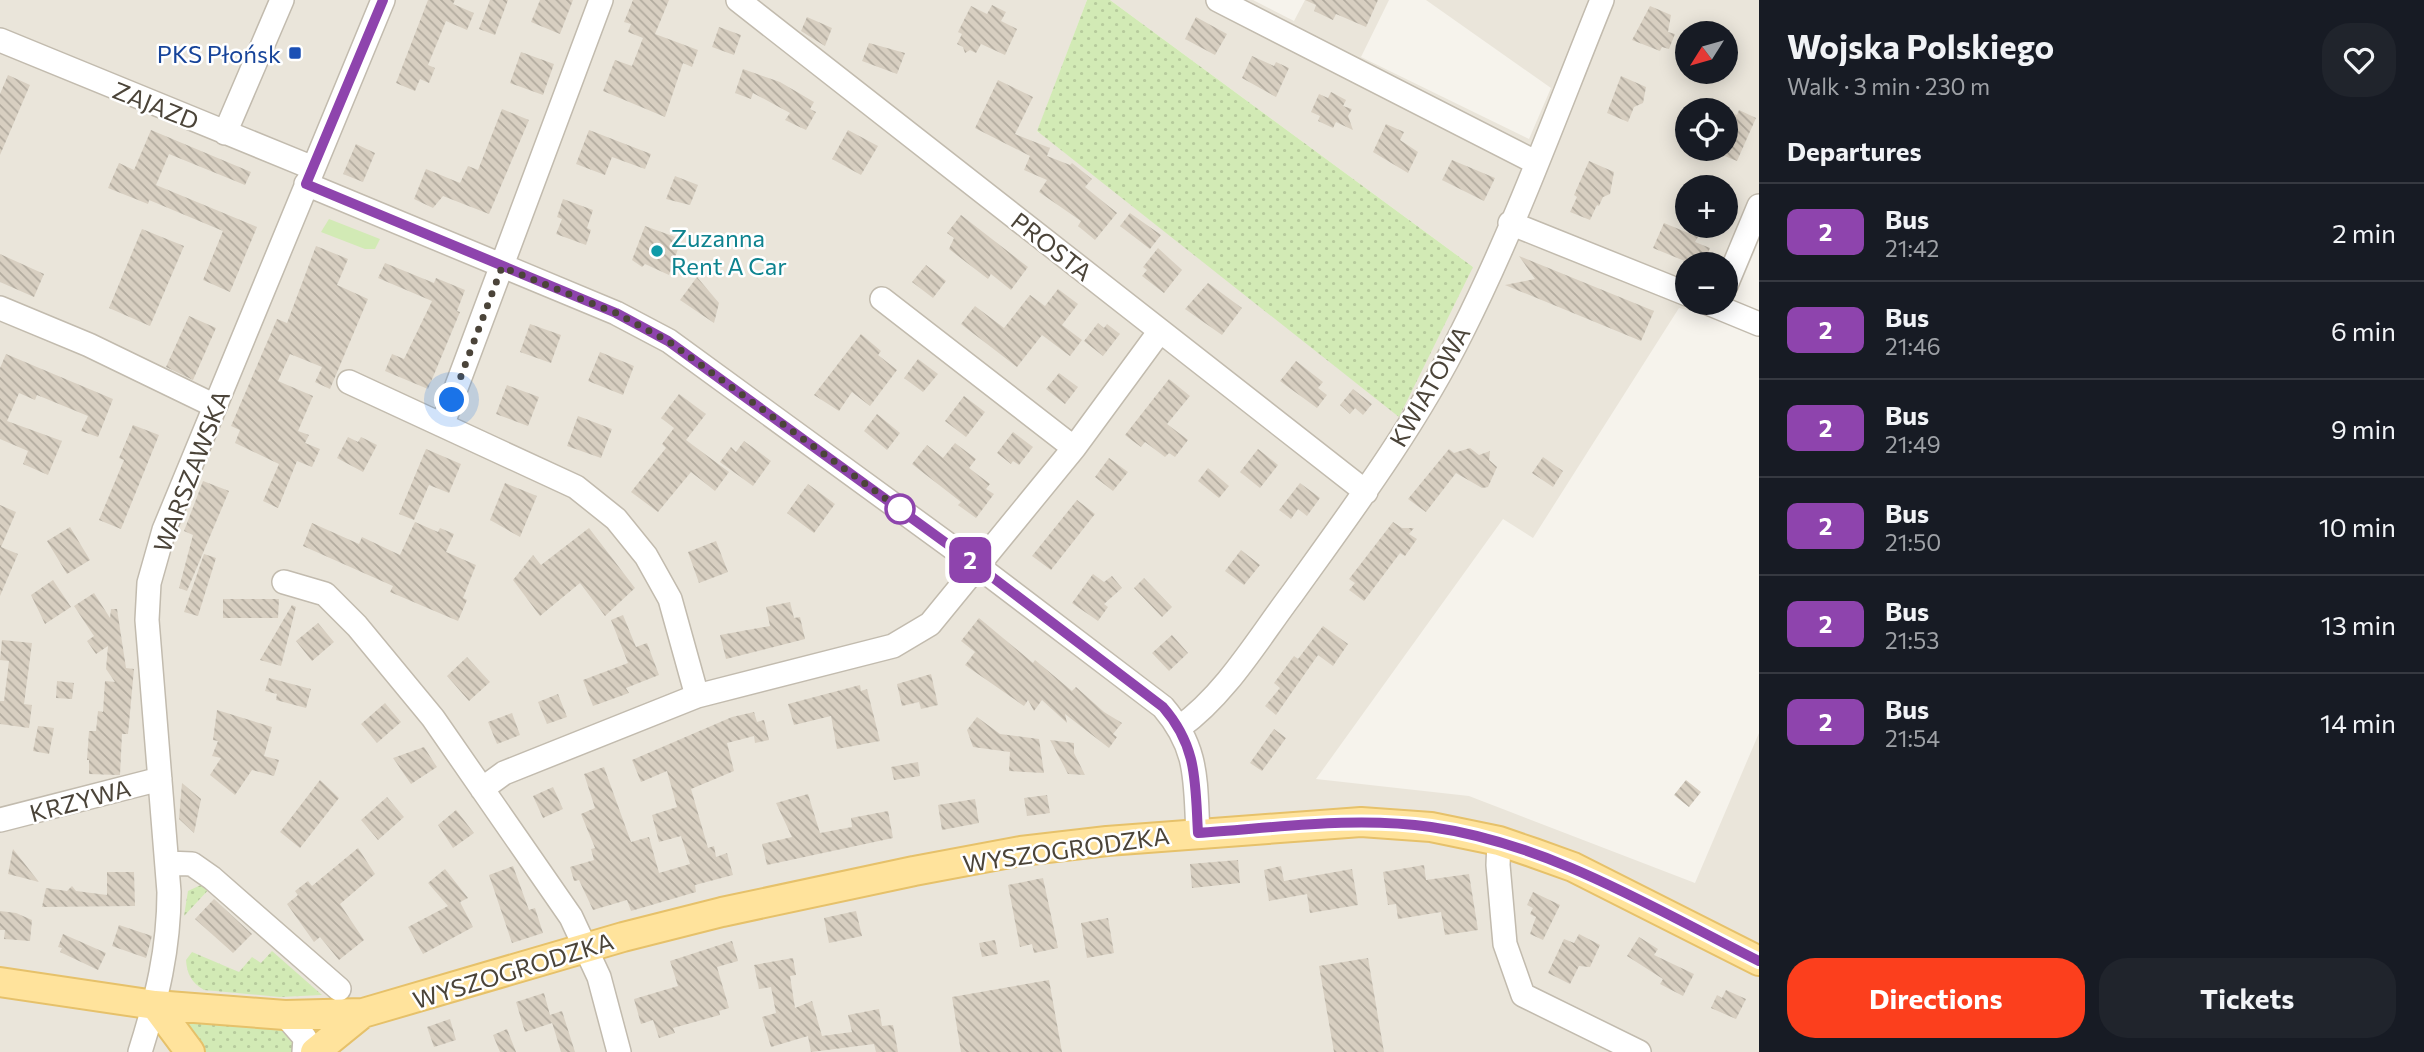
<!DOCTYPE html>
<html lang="en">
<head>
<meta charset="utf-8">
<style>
  :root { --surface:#171b24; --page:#20242c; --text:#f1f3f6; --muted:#9ea1a6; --line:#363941; --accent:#fc3f1d }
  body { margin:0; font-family:Commissioner,sans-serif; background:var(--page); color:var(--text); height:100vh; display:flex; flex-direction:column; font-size:26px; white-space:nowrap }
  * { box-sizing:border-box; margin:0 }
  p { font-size:23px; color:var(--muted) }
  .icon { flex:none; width:38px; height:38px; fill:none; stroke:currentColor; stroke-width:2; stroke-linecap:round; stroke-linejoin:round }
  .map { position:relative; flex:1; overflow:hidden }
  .side { display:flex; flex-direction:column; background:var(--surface); width:665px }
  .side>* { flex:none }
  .badge { padding:0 14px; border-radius:10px; font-size:24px; line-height:46px }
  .needle { width:46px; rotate:233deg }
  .tools { position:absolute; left:1675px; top:21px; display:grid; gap:14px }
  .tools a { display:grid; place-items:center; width:63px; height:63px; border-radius:50%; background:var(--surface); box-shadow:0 4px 18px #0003; font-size:35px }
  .you { position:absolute; width:35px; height:35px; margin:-18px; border:5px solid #fff; border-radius:50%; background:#1a73e8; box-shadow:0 0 0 10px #1a73e833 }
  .map>.badge { position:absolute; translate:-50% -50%; box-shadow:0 0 0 4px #fff }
  h2 { padding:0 28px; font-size:26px; line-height:63px }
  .round { display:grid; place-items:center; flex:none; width:74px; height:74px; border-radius:28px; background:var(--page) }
  .summary { display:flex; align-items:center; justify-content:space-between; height:119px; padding:0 28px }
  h1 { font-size:33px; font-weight:700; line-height:52px }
  .button { display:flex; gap:14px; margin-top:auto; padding:14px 28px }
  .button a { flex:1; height:80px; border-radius:28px; background:var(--accent); color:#fff; font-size:28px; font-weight:700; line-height:80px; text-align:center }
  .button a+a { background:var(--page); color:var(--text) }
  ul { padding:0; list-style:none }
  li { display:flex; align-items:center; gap:21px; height:98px; padding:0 28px; border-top:2px solid var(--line) }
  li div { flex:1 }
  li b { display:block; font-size:26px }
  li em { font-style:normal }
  li .badge { min-width:77px; font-weight:700; text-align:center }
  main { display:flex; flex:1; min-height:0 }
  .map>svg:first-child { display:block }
  .residential { fill:#eae5da; fill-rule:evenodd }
  .grass { fill:url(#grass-dots) }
  .park { fill:#d2eab5 }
  .building { fill:url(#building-back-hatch) }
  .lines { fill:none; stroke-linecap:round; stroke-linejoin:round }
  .minor-casing { stroke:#c2bbae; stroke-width:26 }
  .major-casing { stroke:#e6c16a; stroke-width:32 }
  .minor { stroke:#fff; stroke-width:23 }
  .major { stroke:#ffe39c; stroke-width:28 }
  .line-casing { stroke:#fff; stroke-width:16 }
  .line { stroke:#8e44ad; stroke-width:10 }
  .walk { stroke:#4b4439; stroke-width:7; stroke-dasharray:0 12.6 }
  .transit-dot { fill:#1a4fb4; stroke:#fff; stroke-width:2.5 }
  .culture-dot { fill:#0f9aa8; stroke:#fff; stroke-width:2.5 }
  .stop-dot { fill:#fff; stroke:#8e44ad; stroke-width:3.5 }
  .labels { text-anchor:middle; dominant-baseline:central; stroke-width:5; stroke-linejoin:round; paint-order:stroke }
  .transit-label { font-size:24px; fill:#164399; stroke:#fff; text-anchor:end }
  .street-label { font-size:24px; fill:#4b4439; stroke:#fff }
  .culture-label { font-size:24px; fill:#0d838f; stroke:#fff; text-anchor:start }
</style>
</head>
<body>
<main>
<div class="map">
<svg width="1759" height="1052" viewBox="0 0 1759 1052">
  <defs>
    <pattern id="grass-dots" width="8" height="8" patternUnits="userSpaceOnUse" patternTransform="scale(1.75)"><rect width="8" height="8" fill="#d2eab5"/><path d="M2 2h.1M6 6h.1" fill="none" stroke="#b6ca9c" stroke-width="1.8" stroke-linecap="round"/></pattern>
    <pattern id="building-back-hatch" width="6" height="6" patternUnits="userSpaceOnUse" patternTransform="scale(1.75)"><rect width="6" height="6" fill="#d8cfc1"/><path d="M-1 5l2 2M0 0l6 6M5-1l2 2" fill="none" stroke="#b1aa9e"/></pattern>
  </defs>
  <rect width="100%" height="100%" fill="#f6f3ec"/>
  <path class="residential" d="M0 0H1087L1037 132 1473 267 1110 0H1253L1294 21 1305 0H1389L1361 57 1529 139 1551 88 1426 0H1759V241L1726 319 1679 308 1533 538 1503 519 1316 779 1469 796 1695 883 1759 733V1052H0ZM1687 33H1726V72H1687ZM1687 110H1726V149H1687ZM1687 187H1726V226H1687ZM1687 264H1726V303H1687Z"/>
  <path class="grass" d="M1087 0H1110L1473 267 1399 417 1037 131Z
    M203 884 211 887 184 916 188 891Z
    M272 951 322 995 280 997 204 990C191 982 187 974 186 960L192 952 239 972 252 957 261 963Z
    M186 1018 280 1026 290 1034 295 1052H206L183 1022Z"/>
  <path class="park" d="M329 219 380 239 375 249H365L321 232Z"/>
  <path class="building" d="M428 0H455L453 4 474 13 467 30 446 21 428 65 435 68 429 83 420 79 415 91 396 83Z
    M490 0H508L495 35 479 29Z
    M540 0H573L560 34 531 22Z
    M633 0H669L655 34 698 50 692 67 683 63 665 117 603 91 615 60 632 66 643 38 628 32 631 24 624 22Z
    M1305 0H1378L1366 27 1336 14 1333 20 1314 11 1316 5Z
    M992 5 1006 12 1001 21 1017 29 1005 55 981 44 976 53 970 50 965 53 963 47 957 44 962 34 958 32 971 6 987 14Z
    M1650 6 1671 15 1668 32 1675 34 1669 49 1662 47 1660 51 1632 40Z
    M807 17 832 28 825 46 801 31Z
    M1196 17 1227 34 1215 55 1185 39Z
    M719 27 741 35 734 55 712 47Z
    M869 43 905 53 897 74 862 61Z
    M521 52 554 64 543 95 510 83Z
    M1252 56 1274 66 1276 62 1289 68 1276 97 1242 78Z
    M743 69 780 82 814 102 810 109 816 112 806 130 785 120 790 113 753 93 751 99 735 93Z
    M8 75 30 85 0 155V94Z
    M1621 76 1646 87 1643 103 1634 107 1628 122 1607 113Z
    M998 80 1033 97 1015 134 1050 148 1047 156 1070 165 1072 163 1092 179 1085 187 1117 213 1095 240 1078 226 1081 221 1039 192 1047 180 1024 170 1030 156 975 128Z
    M1331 92 1346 100 1343 106 1352 109 1348 116 1353 130 1336 122 1333 128 1318 121 1320 116 1311 112 1319 94 1328 98Z
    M502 109 529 120 489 214 443 196 433 208 414 199 426 169 460 183 468 166 478 170Z
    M1739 110 1756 118 1737 161 1720 154 1726 149 1730 129 1726 123 1730 112 1737 115Z
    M1386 124 1404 132 1400 140 1418 152 1408 173 1373 152Z
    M151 130 251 172 245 185 169 154 156 185 257 227 230 292 203 280 223 231 149 200 148 204 108 188 119 163 134 170Z
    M589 130 651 154 645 169 612 157 605 175 576 164Z
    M848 130 878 146 861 175 832 159Z
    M356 144 375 153 363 182 343 174Z
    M1452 160 1495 178 1484 201 1442 180Z
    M1589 161 1614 172 1610 194 1603 197 1599 206 1597 205 1590 220 1570 212 1577 197 1574 195Z
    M675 176 698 185 690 205 666 199Z
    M563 199 593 210 587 228 591 230 586 245 556 234 562 219 557 217Z
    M1130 213 1161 235 1150 249 1120 226Z
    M961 215 1028 267 1011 290 991 274 988 279 949 249 954 238 947 233Z
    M1664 223 1698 237 1695 242 1710 248 1704 263 1689 257 1687 262 1653 248Z
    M645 226 678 238 680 243 669 275 645 264 642 267 632 260Z
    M142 229 184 246 150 326 109 308Z
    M316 246 348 259 337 285 368 299 330 389 315 382 322 367 290 354 278 381 313 396 298 431 309 435 305 443 320 449 312 467 297 461 278 508 263 501 279 464 235 443 240 430 231 426 277 319 287 323Z
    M1158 248 1182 270 1164 293 1142 276 1147 270 1143 267Z
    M0 254 44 274 34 297 0 282Z
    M1519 256 1654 311 1641 341 1505 285 1535 279Z
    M385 263 434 283 436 278 465 290 457 311 460 312 428 389 385 371 392 354 404 359 432 301 378 278Z
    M926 265 946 281 933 298 912 282Z
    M697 277 719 303 714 323 680 300Z
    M1208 283 1242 308 1222 335 1185 309Z
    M1058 289 1078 304 1062 325 1082 340 1070 356 1042 335 1017 367 961 324 975 306 1004 328 1030 295 1045 306Z
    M189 316 216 328 193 380 166 367Z
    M1098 323 1104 328 1107 324 1120 334 1103 356 1084 341Z
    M530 324 561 335 551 363 520 352Z
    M861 334 881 351 878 355 897 370 870 406 852 392 839 411 814 395Z
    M600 352 634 366 623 395 588 381Z
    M6 354 113 399 98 437 81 431 88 416 37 395 35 400 19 393 7 421 62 441 48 475 23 464 28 451 0 439V368Z
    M918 359 938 374 923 392 904 378Z
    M1296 361 1323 382 1318 388 1327 395 1317 408 1280 381Z
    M1059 373 1078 387 1065 404 1046 389Z
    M1169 379 1190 396 1167 424 1188 440 1175 457 1169 453 1165 457 1145 442 1141 447 1125 435Z
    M507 385 539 397 528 426 496 414Z
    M1353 389 1372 404 1363 415 1355 408 1350 414 1340 405Z
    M679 394 706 414 686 440 729 472 715 491 691 472 658 512 631 492 666 448 662 444 674 428 661 418Z
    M964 396 985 412 966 437 945 421Z
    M877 414 900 433 887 450 864 431Z
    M578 416 612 429 601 458 567 446Z
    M133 425 159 435 121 529 99 520 124 460 119 458Z
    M1013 432 1033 447 1019 465 1013 461 1011 464 997 453Z
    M348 437 358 442 361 437 377 445 363 472 337 458Z
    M744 441 771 461 753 486 720 462 731 447 736 452Z
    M955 443 976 459 969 468 990 484 986 489 994 494 976 518 958 505 961 502 912 464 927 445 943 458Z
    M1470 448 1479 455 1490 451 1489 460 1497 467 1488 487 1482 488 1456 473 1426 512 1408 499 1449 449 1454 453Z
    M426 449 461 464 449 493 429 485 414 520 399 514Z
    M1258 449 1278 465 1260 488 1240 472Z
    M1543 457 1563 471 1553 487 1532 473Z
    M1109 458 1128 472 1113 491 1095 477Z
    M1208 468 1229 486 1219 498 1198 481Z
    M203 481 229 491 187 591 179 588 193 535 184 531Z
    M505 483 537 496 520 537 490 520Z
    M1300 483 1320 498 1307 516 1298 509 1291 519 1279 510Z
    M808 484 835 504 814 533 787 513Z
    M1077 500 1095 514 1051 570 1032 556Z
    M0 505 16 512 1 547 18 554 0 596Z
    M415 522 438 532 440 528 454 534 446 552 476 565 463 598 467 600 458 621 390 592 393 586 303 546 312 523 359 544 362 537 400 555Z
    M1393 522 1402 528H1414L1409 534 1417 539 1405 556 1400 553 1364 601 1349 590 1355 583 1349 579Z
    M70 527 90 560 67 574 47 541Z
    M589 528 635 588 605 616 580 583 540 616 513 580 533 555 541 565Z
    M716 541 728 572 699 583 688 552Z
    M1241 550 1260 565 1244 585 1225 571Z
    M204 554 216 558 198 616 184 612Z
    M1093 574 1104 582 1112 576 1122 588 1104 604 1108 607 1098 621 1072 603Z
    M1144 578 1172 607 1162 617 1134 588Z
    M53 580 71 607 45 624 31 595Z
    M94 593 110 618 111 609H117L126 668 134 669 128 734H122L120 775H117L89 774V760H87L89 731H96L98 711 103 712 105 681 115 682 106 669 108 646 96 654 87 641 94 636 74 606Z
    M223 599H279L278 618H223Z
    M790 602 794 618 800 617 805 639 726 659 720 635 770 626 766 607Z
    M292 605 296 607 281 666 260 660Z
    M623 615 636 647 647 643 659 675 626 688 629 693 593 706 583 680 628 663 611 620Z
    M979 618 1033 663 1035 660 1072 691 1076 687 1104 712 1122 723 1113 734 1117 737 1109 748 1065 714 1067 723 1042 700 1034 711 1028 700 1024 706 965 665 975 652 961 641Z
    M318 623 334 642 312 661 296 641Z
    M1323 626 1348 644 1333 666 1318 655 1276 715 1265 706 1280 688 1274 683 1294 656 1298 659Z
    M1172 635 1188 653 1169 671 1152 653Z
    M2 640 32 643 24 704 32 705 29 728 0 724V701H4L9 661 0 660Z
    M467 657 490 682 469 701 447 676Z
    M931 674 938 705 921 709 919 702 902 706 897 684Z
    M269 678 311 689 306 708 276 700 277 694 265 691Z
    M57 681 74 683 72 699 56 698Z
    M860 685 861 691 867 689 880 741 837 749 831 716 794 725 788 704Z
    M558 694 567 717 547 724 538 702Z
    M385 703 401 722 377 743 361 724Z
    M217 710 272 727 264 756 279 760 274 776 252 770 235 795 210 775 221 758 212 756 218 741 213 740Z
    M754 712 757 722 764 720 769 740 755 743 754 736 727 743 734 771 691 789 708 848 714 846 716 857 727 853 733 875 695 885 696 892 631 911 627 900 593 910 579 880 574 881 570 867 594 860 591 849 595 848 581 814 595 808 584 774 604 767 631 842 649 837 659 873 690 864 681 836 659 842 652 815 677 807 667 771 641 782 632 760 732 717Z
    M512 713 520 735 497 744 488 722Z
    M977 717 1000 734 1039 739 1044 773 1009 771 1010 752 973 747 967 730Z
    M38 726 54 728 49 754 33 751Z
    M1274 729 1286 738 1262 771 1250 763Z
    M1050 740 1074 743V753L1085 775 1068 774Z
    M424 747 437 767 411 784 393 758Z
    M918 762 920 776 894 780 891 767Z
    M320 780 339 798 300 848 280 832Z
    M1686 780 1701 792 1689 807 1674 795Z
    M182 783 201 799 194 833 179 819Z
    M553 787 563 809 543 818 533 796Z
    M808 794 820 833 852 827 851 818 888 811 893 838 767 865 762 844 792 837 776 803Z
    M1047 795 1050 813 1027 816 1024 798Z
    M387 797 404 817 378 840 361 820Z
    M975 799 979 823 942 830 938 805Z
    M456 810 474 833 453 848 438 825Z
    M358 848 375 874 340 904 364 940 339 960 320 937 314 942 287 904 298 895 295 891 308 881 312 886Z
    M13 849 39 882 8 874Z
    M1238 860 1240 883 1192 888 1190 864Z
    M1424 865 1426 880 1469 874 1478 930 1445 935 1441 912 1398 919 1396 904 1388 905 1383 872Z
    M513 866 529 910 535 908 543 933 512 943 489 875Z
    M1281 866 1284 881 1352 869 1358 905 1310 913 1307 894 1269 901 1264 870Z
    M445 869 468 898 460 902 473 927 423 954 408 927 448 906 428 883Z
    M107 872H134L135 906 42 907 46 888 67 891 72 886 76 891 107 895Z
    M1043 878 1058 948 1034 953 1032 944 1020 947 1008 885Z
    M1533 892 1560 905 1543 940 1530 934 1536 917 1530 914 1533 908 1527 905Z
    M214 899 252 934 233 953 195 919Z
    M0 911 16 913 32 920 30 941 4 939 5 930H0Z
    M856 911 862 936 829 943 824 918Z
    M1108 918 1114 953 1087 958 1081 923Z
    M119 925 152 936 146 958 112 946Z
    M63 934 106 953 98 970 60 952 62 948 58 947Z
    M1579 934 1600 945 1590 967 1579 966 1570 984 1548 973 1564 939 1574 943Z
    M1639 937 1658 949 1654 955 1694 974 1683 996 1660 984 1663 979 1627 956Z
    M995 940 998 954 982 957 979 943Z
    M732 941 738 961 717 967 729 1008 719 1011 720 1015 673 1028 675 1033 659 1038 653 1020 641 1024 634 999 678 986 670 961Z
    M793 958 796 975 790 976 795 1008 812 1001 822 1036 852 1032 848 1015 879 1009 882 1026 893 1025 898 1052H876L874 1044 811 1052 808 1036 771 1047 762 1017 776 1013 771 987 759 989 754 965Z
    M1368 958 1384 1052H1334L1319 966Z
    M1049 980 1062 1052H961L952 997Z
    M1726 990 1746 999 1736 1019 1711 1008 1717 995 1722 998Z
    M544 993 550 1015 562 1011 575 1052H561L551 1019 552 1023 525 1032 516 1002Z
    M450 1019 456 1040 434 1047 427 1027Z
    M507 1029 516 1052H500L493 1035Z"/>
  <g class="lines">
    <defs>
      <path id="minor" d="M738 0 1366 492
        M1218 0 1535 162
        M0 40 313 168
        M225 133 282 0
        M306 184 616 313 669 341 979 567 1163 707C1199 749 1195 781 1198 833
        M1510 223 1687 294
        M1726 285 1759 206
        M882 299 1074 448
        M1708 303 1759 324
        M0 308 89 345 215 406
        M349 382 576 487 616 519 646 556 670 599 697 696
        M443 423 601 0
        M284 582 325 594 357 626 433 718 571 917 599 977 619 1052
        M1180 727C1226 694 1258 639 1292 594 1353 509 1415 426 1462 332 1516 225 1557 111 1602 0
        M482 789 504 773 697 696 893 646 930 624 1074 448 1160 331
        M0 820 160 779
        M1499 841 1498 865 1505 944 1523 995 1639 1052
        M167 863 192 864 212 878 339 989
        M285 1015 305 1038 304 1052
        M140 1052C157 998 169 949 169 892L147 620 149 583 164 530 383 0"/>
      <path id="major" d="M0 982 155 1005 285 1015 363 1013 623 937 722 912 914 871 1021 851 1107 841 1361 822 1431 827 1499 841 1534 853 1573 867 1759 961
        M155 1005 190 1052
        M315 1052 363 1013"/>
    </defs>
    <use href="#minor" class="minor-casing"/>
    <use href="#major" class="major-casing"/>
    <use href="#minor" class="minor"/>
    <use href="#major" class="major"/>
  </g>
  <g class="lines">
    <defs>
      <path id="line" d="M383 0 306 184 616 313 668 341 979 567 1163 707C1198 747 1195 783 1198 833 1275 828 1354 816 1431 827 1550 844 1653 908 1759 961"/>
    </defs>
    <use href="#line" class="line-casing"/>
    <use href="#line" class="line"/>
    <path class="walk" d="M452 400 502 267 616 313 668 341 900 509"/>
  </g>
  <rect class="transit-dot" x="288" y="46" width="14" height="14" rx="3.5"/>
  <circle class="culture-dot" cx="657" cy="251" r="7"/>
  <circle class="stop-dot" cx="900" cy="509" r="14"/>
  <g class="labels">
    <g class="transit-label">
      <text x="281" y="53">PKS Płońsk</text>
    </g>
    <g class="street-label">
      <text transform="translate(156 105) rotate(22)">ZAJAZD</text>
      <text transform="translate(1052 246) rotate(38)">PROSTA</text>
      <text transform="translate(1429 386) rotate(-60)">KWIATOWA</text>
      <text transform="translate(191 471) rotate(-69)">WARSZAWSKA</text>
      <text transform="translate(80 800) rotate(-15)">KRZYWA</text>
      <text transform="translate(1066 849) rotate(-8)">WYSZOGRODZKA</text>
      <text transform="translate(513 970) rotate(-17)">WYSZOGRODZKA</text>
    </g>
    <g class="culture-label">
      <text x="671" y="237">Zuzanna<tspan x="671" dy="28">Rent A Car</tspan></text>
    </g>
  </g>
</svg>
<div class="tools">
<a><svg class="needle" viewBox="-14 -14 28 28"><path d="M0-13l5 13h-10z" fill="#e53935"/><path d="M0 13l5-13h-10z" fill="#9ea1a6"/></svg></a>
<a><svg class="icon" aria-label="locate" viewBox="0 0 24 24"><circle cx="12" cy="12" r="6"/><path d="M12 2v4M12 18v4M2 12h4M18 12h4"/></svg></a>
<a>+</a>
<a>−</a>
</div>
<div class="you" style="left:452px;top:400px"></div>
<b class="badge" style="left:970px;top:560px;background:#8e44ad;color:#fff">2</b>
</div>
<section class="side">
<div class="summary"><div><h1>Wojska Polskiego</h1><p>Walk · 3 min · 230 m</p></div><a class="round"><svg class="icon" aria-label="heart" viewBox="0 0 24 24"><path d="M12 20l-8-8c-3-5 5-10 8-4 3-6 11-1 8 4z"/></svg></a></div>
<h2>Departures</h2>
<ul>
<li><span class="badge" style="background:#8e44ad;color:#fff">2</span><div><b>Bus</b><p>21:42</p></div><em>2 min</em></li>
<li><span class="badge" style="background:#8e44ad;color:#fff">2</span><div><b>Bus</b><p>21:46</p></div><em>6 min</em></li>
<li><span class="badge" style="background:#8e44ad;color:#fff">2</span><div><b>Bus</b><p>21:49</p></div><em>9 min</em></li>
<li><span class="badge" style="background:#8e44ad;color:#fff">2</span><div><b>Bus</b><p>21:50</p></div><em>10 min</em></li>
<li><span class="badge" style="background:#8e44ad;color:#fff">2</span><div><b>Bus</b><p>21:53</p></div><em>13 min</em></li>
<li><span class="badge" style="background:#8e44ad;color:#fff">2</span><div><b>Bus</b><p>21:54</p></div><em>14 min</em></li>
</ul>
<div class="button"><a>Directions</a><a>Tickets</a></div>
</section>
</main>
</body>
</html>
